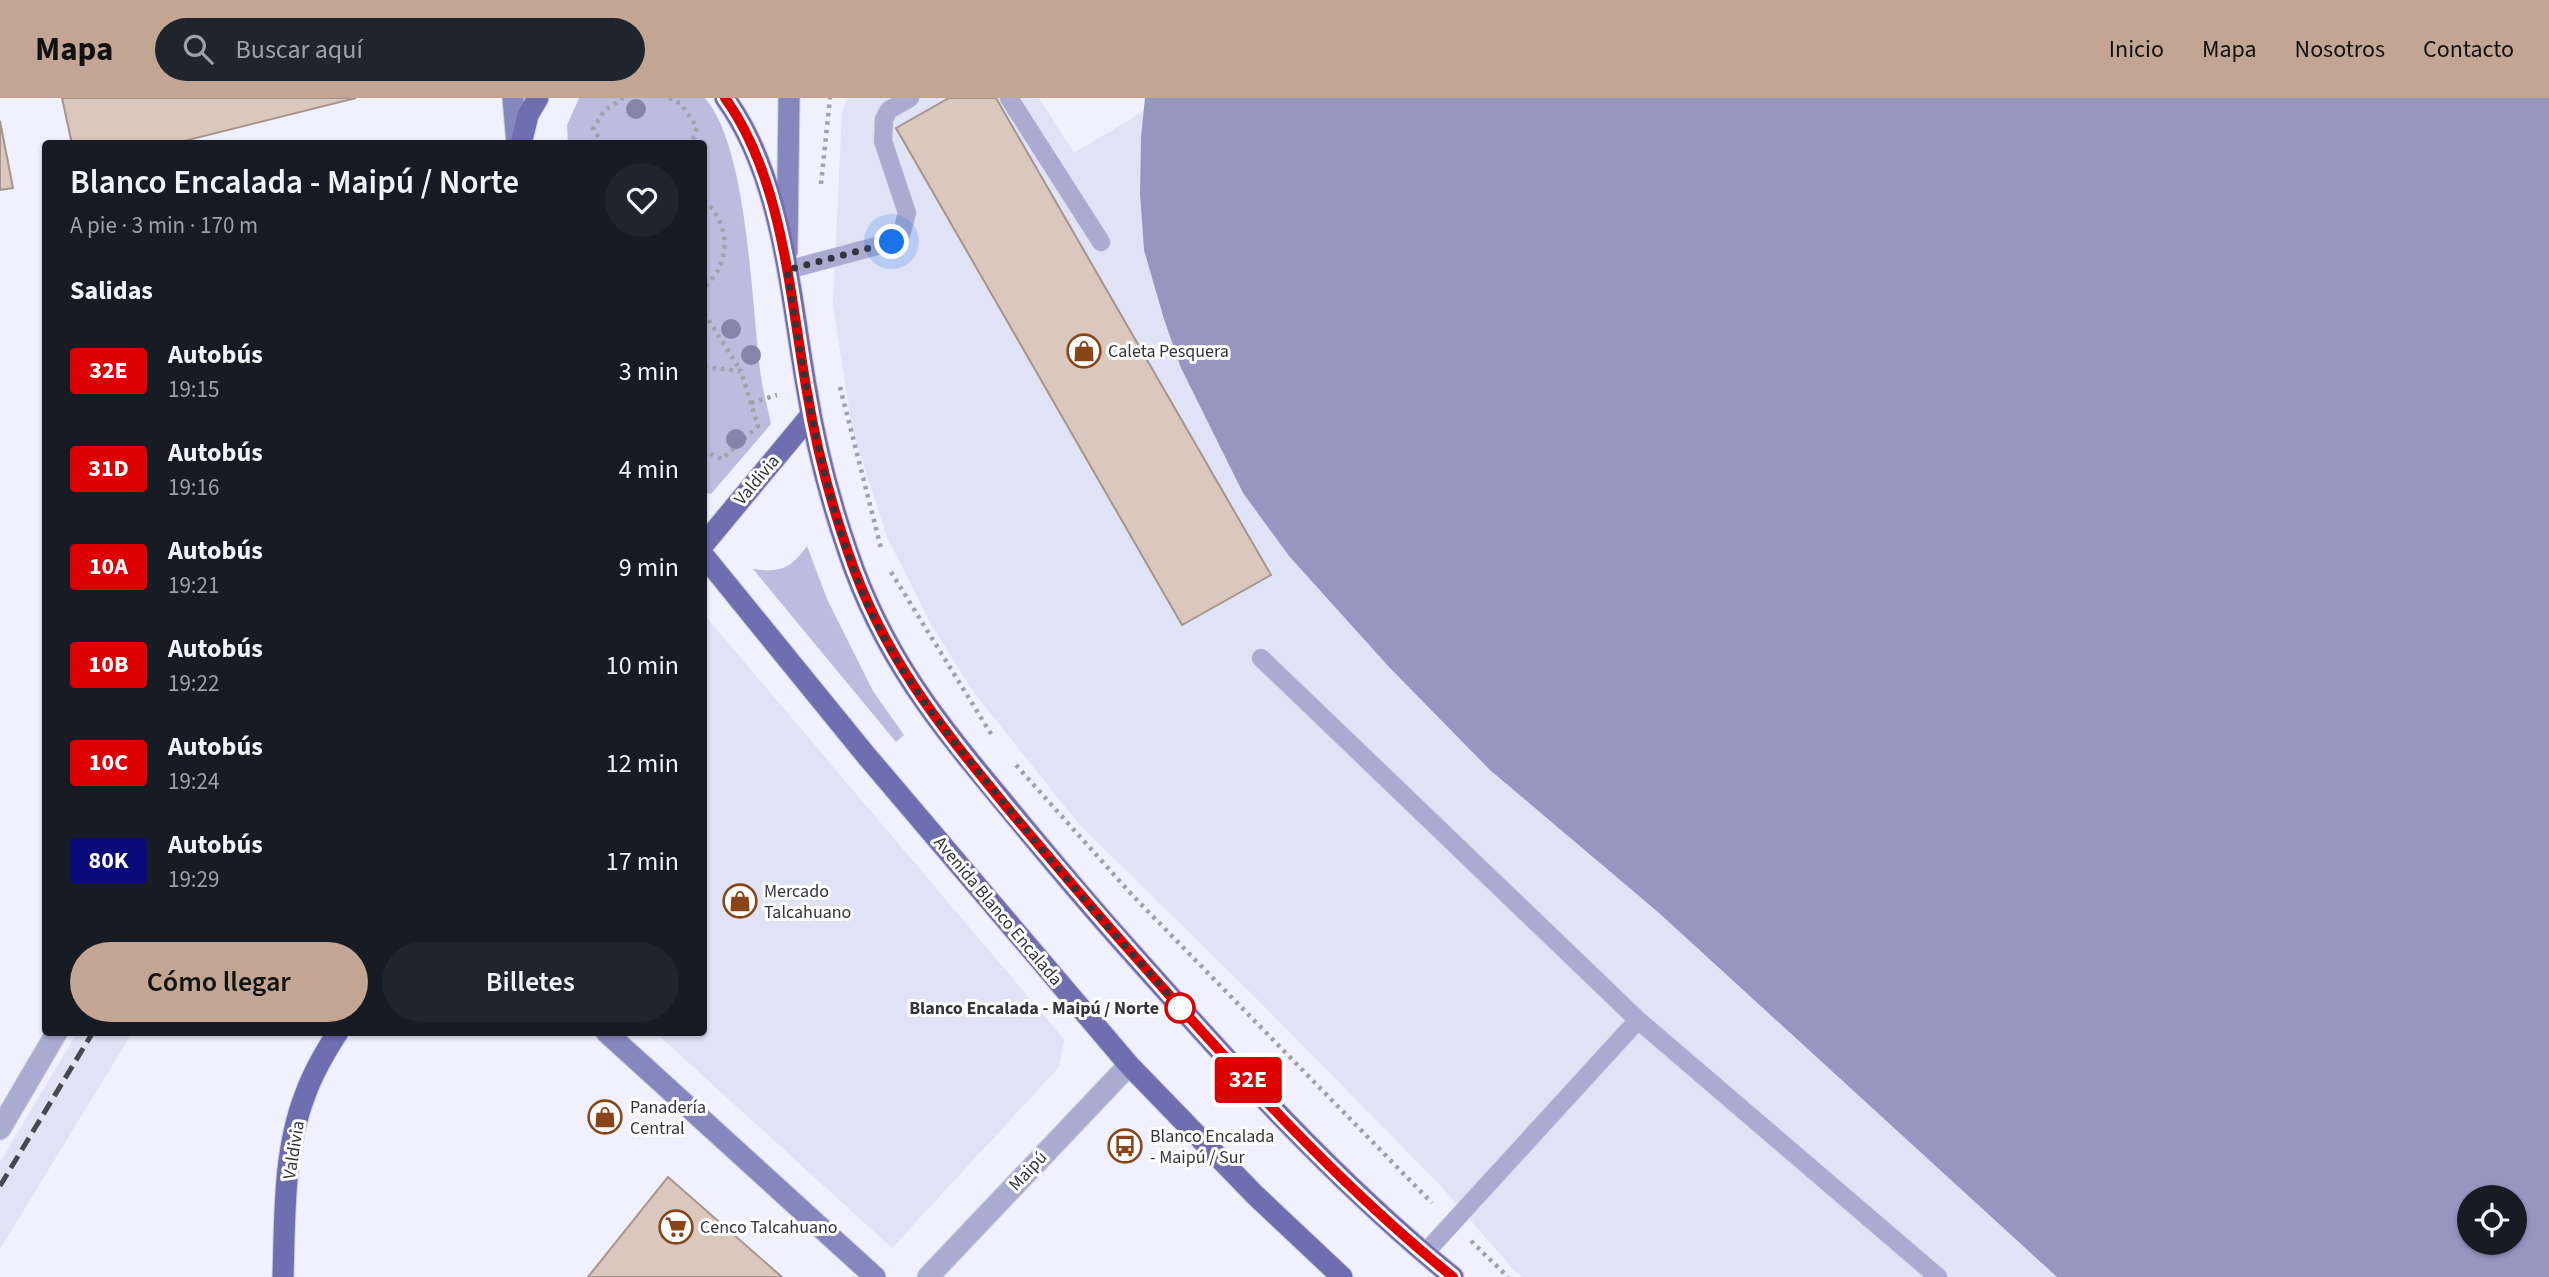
<!DOCTYPE html>
<html lang="es">
<head>
<meta charset="utf-8">
<style>
  :root { --surface:#171b24; --page:#20242c; --text:#f1f3f6; --muted:#9ea1a6; --accent:#c2a593 }
  body { margin:0; font-family:"Source Sans 3",sans-serif; background:var(--page); color:var(--text); height:100vh; display:flex; flex-direction:column; font-size:26px; white-space:nowrap }
  * { box-sizing:border-box; margin:0 }
  p { font-size:23px; color:var(--muted) }
  .icon { flex:none; width:38px; height:38px; fill:none; stroke:currentColor; stroke-width:2; stroke-linecap:round; stroke-linejoin:round }
  .map { position:relative; flex:1; overflow:hidden }
  .side { position:absolute; left:42px; top:42px; width:665px; height:896px; display:flex; flex-direction:column; background:var(--surface); border-radius:7px; box-shadow:0 2px 5px #0004 }
  .side>* { flex:none }
  .badge { padding:0 14px; border-radius:5px; font-size:24px; line-height:46px }
  .controls { position:absolute; left:2457px; top:1087px; display:grid; gap:14px }
  .controls a { display:grid; place-items:center; width:70px; height:70px; border-radius:50%; background:var(--surface); box-shadow:0 2px 5px #0004; font-size:35px }
  .you { position:absolute; width:35px; height:35px; margin:-18px; border:5px solid #fff; border-radius:50%; background:#1a73e8; box-shadow:0 0 0 10px #1a73e833 }
  .map>.badge { position:absolute; translate:-50% -50%; box-shadow:0 0 0 4px #fff }
  h2 { padding:0 28px; font-size:26px; line-height:63px }
  .round { display:grid; place-items:center; flex:none; width:74px; height:74px; border-radius:37px; background:var(--page) }
  .summary { display:flex; align-items:center; justify-content:space-between; height:119px; padding:0 28px }
  h1 { font-size:33px; font-weight:600; line-height:52px }
  .button { display:flex; gap:14px; margin-top:auto; padding:14px 28px }
  .button a { flex:1; height:80px; border-radius:42px; background:var(--accent); color:#111; font-size:28px; font-weight:600; line-height:80px; text-align:center }
  .button a+a { background:var(--page); color:var(--text) }
  ul { padding:0; list-style:none }
  li { display:flex; align-items:center; gap:21px; height:98px; padding:0 28px }
  li div { flex:1 }
  li b { display:block; font-size:26px }
  li em { font-style:normal }
  li .badge { min-width:77px; font-weight:700; text-align:center }
  header { display:flex; align-items:center; gap:42px; box-sizing:border-box; height:98px; padding:0 35px; background:var(--accent); color:#111 }
  header strong { font-size:33px }
  nav { display:flex; gap:38px; margin-inline-start:auto; font-size:24px }
  .search { width:490px; height:63px; background:var(--page); display:flex; align-items:center; gap:18px; box-sizing:border-box; padding:0 24px; border-radius:38px; color:var(--muted); font-size:26px }
  .map>svg:first-child { display:block }
  .built { fill:#e0e2f5 }
  .green { fill:#bcbdde }
  .water { fill:#9697c1; fill-rule:evenodd }
  .building { fill:#dac7be; stroke:#a6958c; stroke-width:2 }
  .lines { fill:none; stroke-linecap:round; stroke-linejoin:round }
  .lane-casing { stroke:#cecedc; stroke-width:19 }
  .street-casing { stroke:#cecedc; stroke-width:23 }
  .secondary-casing { stroke:#cecedc; stroke-width:23 }
  .primary-casing { stroke:#cecedc; stroke-width:23 }
  .path { stroke:#a0a1ac; stroke-width:4.5; stroke-dasharray:3.5 5; stroke-linecap:butt }
  .lane { stroke:#a9abd1; stroke-width:18 }
  .street { stroke:#a9abd1; stroke-width:21 }
  .secondary { stroke:#8787bf; stroke-width:21 }
  .primary { stroke:#6f6eb1; stroke-width:21 }
  .rail { stroke:#484950; stroke-width:5; stroke-dasharray:14 7; stroke-linecap:butt }
  .tree { fill:#8684a8 }
  .line-casing { stroke:#fff; stroke-width:16 }
  .line { stroke:#d00; stroke-width:10 }
  .walk { stroke:#34353b; stroke-width:7; stroke-dasharray:0 12.6 }
  .stop-dot { fill:#fff; stroke:#d00; stroke-width:3.5 }
  .labels { text-anchor:middle; dominant-baseline:central; stroke-width:6; stroke-linejoin:round; paint-order:stroke }
  .poi-label { font-size:18px; fill:#34353b; stroke:#fff; text-anchor:start }
  .street-label { font-size:18px; fill:#34353b; stroke:#fff }
  .stop-label { font-size:18px; font-weight:bold; fill:#34353b; stroke:#fff; text-anchor:end }
</style>
</head>
<body>
<header>
<strong>Mapa</strong>
<div class="search"><svg class="icon" aria-label="search" viewBox="0 0 24 24"><circle cx="10" cy="10" r="6"/><path d="M15 15l6 6"/></svg>Buscar aquí</div>
<nav><a>Inicio</a><a>Mapa</a><a>Nosotros</a><a>Contacto</a></nav>
</header>
<div class="map">
<svg width="2549" height="1179" viewBox="0 0 2549 1179">
  <rect width="100%" height="100%" fill="#f0f0ff"/>
  <path class="built" d="M847 0H1039L1074 55 1144 13 1141 39 1140 96 1144 152 1181 270 1243 395 1289 458 1389 569 1490 672 1659 815 2057 1179H1523L1513 1171 1440 1087 1260 904 1078 725 972 592 931 526 887 439 852 331 833 207 842 14Z
    M707 520 1064 941 1059 969 892 1150 656 935 704 934V521Z
    M77 935H132L0 1151V1064Z"/>
  <path class="green" d="M579 0H705C749 51 751 209 761 278 763 294 768 310 771 326L711 396 704 394V46L568 45 567 27Z
    M807 448 827 501 873 593 904 637 896 644 753 471C781 475 791 470 807 448Z"/>
  <path class="water" d="M1145 0H2549V1179H2057L1659 815 1490 672 1389 569 1289 458 1243 395 1181 270 1164 221 1144 152 1140 96 1141 39ZM2469 1099H2515V1144H2469Z"/>
  <path class="building" d="M62 0H356L172 46H72Z
    M949 0H996L1271 477 1182 527 896 30Z
    M0 23 13 90 0 92Z
    M668 1079 782 1179H588Z"/>
  <g class="lines">
    <defs>
      <path id="lane" d="M1009 0 1101 144
        M787 172 892 144 901 137 907 115 883 43 884 21 889 12 910 0
        M1261 560 1638 922 1424 1156
        M1638 922 1938 1179"/>
      <path id="street" d="M0 1031 57 934
        M928 1179 1129 967"/>
      <path id="secondary" d="M513 0 517 46
        M787 153 789 0
        M606 934 875 1179"/>
      <path id="primary" d="M725 0C782 78 790 195 806 287 815 344 829 399 848 454 883 558 937 624 1006 707 1047 757 1088 806 1131 854 1232 968 1335 1083 1453 1179
        M521 46 528 17 538 0
        M704 446 811 317
        M704 458 865 656 1129 967 1255 1097 1342 1179
        M283 1179C285 1119 283 1054 305 997 313 975 325 954 338 934"/>
    </defs>
    <use href="#lane" class="lane-casing"/>
    <use href="#street" class="street-casing"/>
    <use href="#secondary" class="secondary-casing"/>
    <use href="#primary" class="primary-casing"/>
    <path class="path" d="M669 0 681 6 697 29 691 46
      M603 46 593 31 604 13 623 0
      M821 86 830 0
      M704 102C731 127 732 165 704 189
      M704 215 741 273
      M704 269 741 273 758 328 722 361 704 353
      M840 289 881 450
      M751 305 777 297
      M891 474 993 639
      M1016 667 1133 798 1432 1105
      M1471 1143 1508 1179"/>
    <use href="#lane" class="lane"/>
    <use href="#street" class="street"/>
    <use href="#secondary" class="secondary"/>
    <use href="#primary" class="primary"/>
    <path class="rail" d="M0 1088 93 934"/>
  </g>
  <g class="tree">
    <circle cx="636" cy="11" r="10"/>
    <circle cx="731" cy="231" r="10"/>
    <circle cx="751" cy="257" r="10"/>
    <circle cx="736" cy="341" r="10"/>
  </g>
  <g class="lines">
    <defs>
      <path id="line" d="M725 0C783 80 790 200 807 294 816 348 830 402 848 454 883 558 937 624 1005 707 1047 757 1088 806 1131 854 1232 968 1334 1083 1453 1179"/>
    </defs>
    <use href="#line" class="line-casing"/>
    <use href="#line" class="line"/>
    <path class="walk" d="M892 144 787 172C805 284 821 396 865 501 896 572 942 630 991 689 1021 726 1051 763 1082 799 1114 837 1148 872 1180 910"/>
  </g>
  <defs>
    <symbol id="shop-ring" viewBox="-11 -11 22 22"><circle r="9.5" fill="#fff" stroke="#89451a" stroke-width="1.5"/><path d="M-5-2.5h2.3a2.7 3.5 0 0 1 5.4 0H5L5.5 6h-11ZM-1.5-2.5h3a1.5 2.3 0 0 0-3 0Z" fill="#89451a"/></symbol>
    <symbol id="bus-ring" viewBox="-11 -11 22 22"><circle r="9.5" fill="#fff" stroke="#89451a" stroke-width="1.5"/><path d="M-5-6H5V4H4V6H2V4H-2V6H-4V4H-5ZM-3.5-4V0h7V-4ZM-3.5 1.2v1.5H-2V1.2ZM2 1.2v1.5H3.5V1.2Z" fill="#89451a"/></symbol>
    <symbol id="supermarket-ring" viewBox="-11 -11 22 22"><circle r="9.5" fill="#fff" stroke="#89451a" stroke-width="1.5"/><path d="M-6-5.5h2.5l.6 2H6L4.5 2H-2.5L-4.4-4H-6ZM-1.5 3.2a1.3 1.3 0 1 0 .1 0ZM3 3.2a1.3 1.3 0 1 0 .1 0Z" fill="#89451a"/></symbol>
  </defs>
  <g fill-rule="evenodd">
    <use href="#shop-ring" x="1065" y="234" width="38" height="38"/>
    <use href="#shop-ring" x="721" y="784" width="38" height="38"/>
    <use href="#shop-ring" x="586" y="1000" width="38" height="38"/>
    <use href="#bus-ring" x="1106" y="1029" width="38" height="38"/>
    <use href="#supermarket-ring" x="657" y="1110" width="38" height="38"/>
  </g>
  <circle class="stop-dot" cx="1180" cy="910" r="14"/>
  <g class="labels">
    <g class="poi-label">
      <text x="1108" y="253">Caleta Pesquera</text>
      <text x="764" y="793">Mercado<tspan x="764" dy="21">Talcahuano</tspan></text>
      <text x="630" y="1009">Panadería<tspan x="630" dy="21">Central</tspan></text>
      <text x="1150" y="1038">Blanco Encalada<tspan x="1150" dy="21">- Maipú / Sur</tspan></text>
      <text x="700" y="1129">Cenco Talcahuano</text>
    </g>
    <g class="street-label">
      <text transform="translate(757 382) rotate(-50)">Valdivia</text>
      <text transform="translate(998 813) rotate(50)">Avenida Blanco Encalada</text>
      <text transform="translate(294 1052) rotate(-81)">Valdivia</text>
      <text transform="translate(1028 1073) rotate(-47)">Maipú</text>
    </g>
    <g class="stop-label">
      <text x="1159" y="910">Blanco Encalada - Maipú / Norte</text>
    </g>
  </g>
</svg>
<div class="controls">
<a><svg class="icon" aria-label="locate" viewBox="0 0 24 24"><circle cx="12" cy="12" r="6"/><path d="M12 2v4M12 18v4M2 12h4M18 12h4"/></svg></a>
</div>
<div class="you" style="left:892px;top:144px"></div>
<b class="badge" style="left:1248px;top:982px;background:#d00;color:#fff">32E</b>
<section class="side">
<div class="summary"><div><h1>Blanco Encalada - Maipú / Norte</h1><p>A pie · 3 min · 170 m</p></div><a class="round"><svg class="icon" aria-label="heart" viewBox="0 0 24 24"><path d="M12 20l-8-8c-3-5 5-10 8-4 3-6 11-1 8 4z"/></svg></a></div>
<h2>Salidas</h2>
<ul>
<li><span class="badge" style="background:#d00;color:#fff">32E</span><div><b>Autobús</b><p>19:15</p></div><em>3 min</em></li>
<li><span class="badge" style="background:#d00;color:#fff">31D</span><div><b>Autobús</b><p>19:16</p></div><em>4 min</em></li>
<li><span class="badge" style="background:#d00;color:#fff">10A</span><div><b>Autobús</b><p>19:21</p></div><em>9 min</em></li>
<li><span class="badge" style="background:#d00;color:#fff">10B</span><div><b>Autobús</b><p>19:22</p></div><em>10 min</em></li>
<li><span class="badge" style="background:#d00;color:#fff">10C</span><div><b>Autobús</b><p>19:24</p></div><em>12 min</em></li>
<li><span class="badge" style="background:#0a0a7a;color:#fff">80K</span><div><b>Autobús</b><p>19:29</p></div><em>17 min</em></li>
</ul>
<div class="button"><a>Cómo llegar</a><a>Billetes</a></div>
</section>
</div>
</body>
</html>
